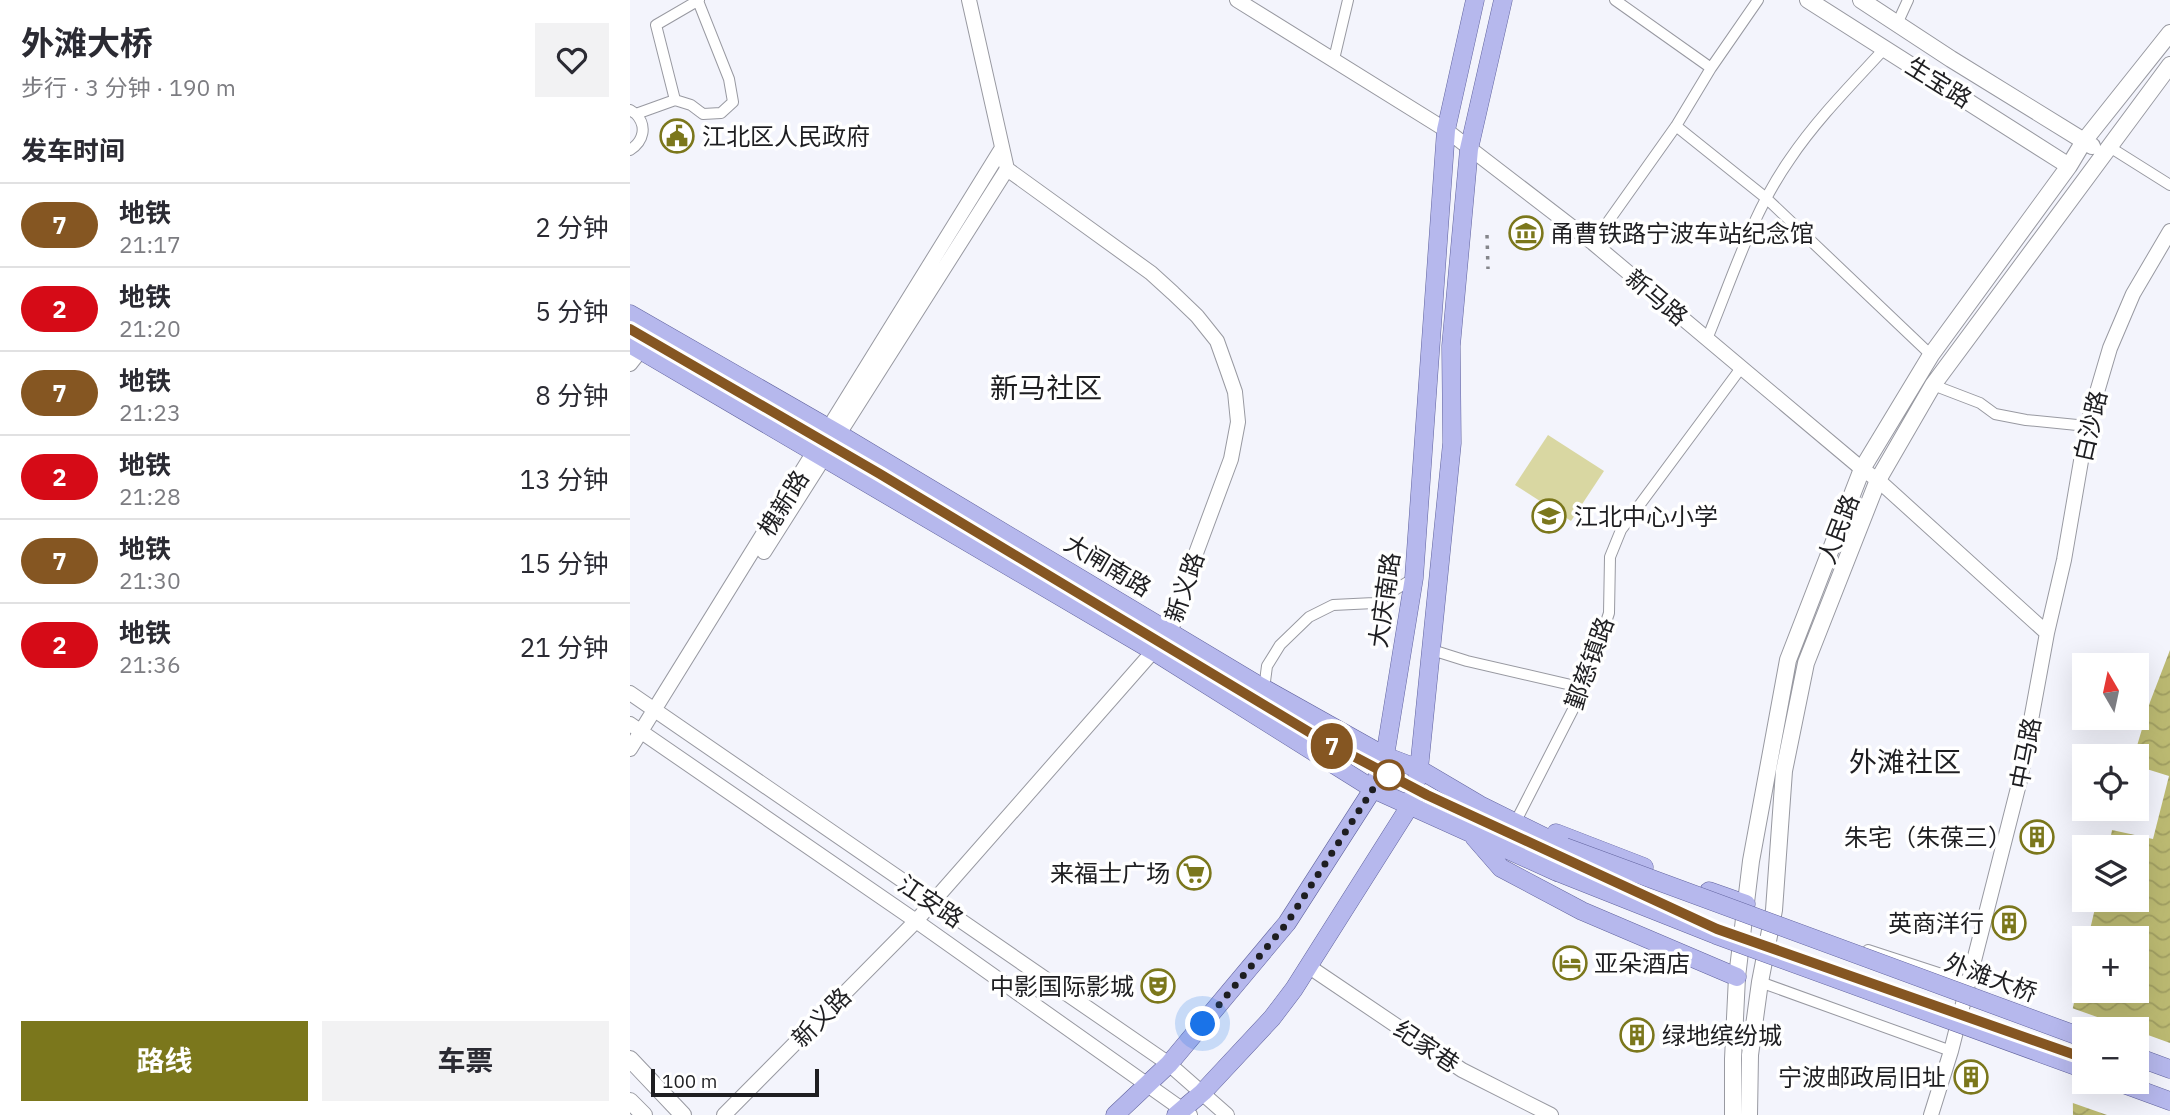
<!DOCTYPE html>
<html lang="zh">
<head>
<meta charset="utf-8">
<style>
  :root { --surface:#fff; --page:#f2f2f3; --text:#2b2b33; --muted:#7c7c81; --line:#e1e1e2; --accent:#7b771c }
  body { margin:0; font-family:"IBM Plex Sans","Noto Sans SC",sans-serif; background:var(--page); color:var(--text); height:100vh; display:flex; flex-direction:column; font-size:26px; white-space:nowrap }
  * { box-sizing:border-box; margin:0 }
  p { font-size:23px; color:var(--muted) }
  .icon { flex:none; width:38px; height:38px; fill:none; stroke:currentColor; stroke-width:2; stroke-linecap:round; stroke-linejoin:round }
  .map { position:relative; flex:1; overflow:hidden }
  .panel { display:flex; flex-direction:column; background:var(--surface); width:630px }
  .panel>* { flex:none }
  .badge { padding:0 14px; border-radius:23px; font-size:24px; line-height:46px }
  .needle { width:46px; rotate:351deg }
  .tools { position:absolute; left:1442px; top:653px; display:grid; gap:14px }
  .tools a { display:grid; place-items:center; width:77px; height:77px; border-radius:0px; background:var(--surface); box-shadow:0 7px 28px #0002; font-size:35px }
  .scale { position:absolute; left:21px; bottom:18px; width:168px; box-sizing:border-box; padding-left:7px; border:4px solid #1e1e21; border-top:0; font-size:19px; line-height:24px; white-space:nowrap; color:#1e1e21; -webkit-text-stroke:5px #fff; paint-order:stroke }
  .you { position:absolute; width:35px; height:35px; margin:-18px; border:5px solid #fff; border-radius:50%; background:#1a73e8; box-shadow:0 0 0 10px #1a73e833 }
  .map>.badge { position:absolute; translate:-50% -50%; box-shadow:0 0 0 4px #fff }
  h2 { padding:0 21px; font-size:26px; line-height:63px }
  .round { display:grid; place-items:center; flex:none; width:74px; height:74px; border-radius:0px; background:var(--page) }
  .overview { display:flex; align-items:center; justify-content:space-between; height:119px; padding:0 21px }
  h1 { font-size:33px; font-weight:700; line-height:52px }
  .primary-button { display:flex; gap:14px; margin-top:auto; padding:14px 21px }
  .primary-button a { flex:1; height:80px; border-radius:0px; background:var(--accent); color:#fff; font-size:28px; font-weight:700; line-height:80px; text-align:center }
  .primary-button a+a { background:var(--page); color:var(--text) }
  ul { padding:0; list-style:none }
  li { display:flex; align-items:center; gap:21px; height:84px; padding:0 21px; border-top:2px solid var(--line) }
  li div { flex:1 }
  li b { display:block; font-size:26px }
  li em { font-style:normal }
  li .badge { min-width:77px; font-weight:700; text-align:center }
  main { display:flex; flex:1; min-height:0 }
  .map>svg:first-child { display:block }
  .pitch { fill:#d9d7a2 }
  .water { fill:url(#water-waves); fill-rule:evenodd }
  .pier { fill:#f3f4fc }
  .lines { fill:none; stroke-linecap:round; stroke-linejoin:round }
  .minor-casing { stroke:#9899a1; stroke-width:12 }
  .tertiary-casing { stroke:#9899a1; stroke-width:16 }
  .secondary-casing { stroke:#9899a1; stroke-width:18 }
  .primary-casing { stroke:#61639e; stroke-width:19 }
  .minor { stroke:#fff; stroke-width:10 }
  .tertiary { stroke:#fff; stroke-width:14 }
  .secondary { stroke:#fff; stroke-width:16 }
  .primary { stroke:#b6b8ed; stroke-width:18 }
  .rail { stroke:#84858a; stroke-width:3.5; stroke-dasharray:3.5 7; stroke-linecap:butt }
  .primary-bridge-casing { stroke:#61639e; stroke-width:19; stroke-linecap:butt }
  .primary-bridge { stroke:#b6b8ed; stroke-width:18 }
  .line-casing { stroke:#fff; stroke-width:16 }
  .line { stroke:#855622; stroke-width:10 }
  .walk { stroke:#1e1e21; stroke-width:7; stroke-dasharray:0 12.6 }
  .stop-dot { fill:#fff; stroke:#855622; stroke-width:3.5 }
  .labels { text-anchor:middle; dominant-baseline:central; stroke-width:7; stroke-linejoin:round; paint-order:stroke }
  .street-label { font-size:24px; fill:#1e1e21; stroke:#fff }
  .poi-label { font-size:24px; fill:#1e1e21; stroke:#fff; text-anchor:start }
  .quarter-label { font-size:28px; fill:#1e1e21; stroke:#fff }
</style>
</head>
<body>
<main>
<section class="panel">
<div class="overview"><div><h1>外滩大桥</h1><p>步行 · 3 分钟 · 190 m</p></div><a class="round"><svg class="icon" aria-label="heart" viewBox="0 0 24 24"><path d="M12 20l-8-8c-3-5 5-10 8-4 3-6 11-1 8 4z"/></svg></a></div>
<h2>发车时间</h2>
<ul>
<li><span class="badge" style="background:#855622;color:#fff">7</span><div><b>地铁</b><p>21:17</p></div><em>2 分钟</em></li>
<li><span class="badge" style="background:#d60b17;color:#fff">2</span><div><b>地铁</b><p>21:20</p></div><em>5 分钟</em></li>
<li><span class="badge" style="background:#855622;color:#fff">7</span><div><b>地铁</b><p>21:23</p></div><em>8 分钟</em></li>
<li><span class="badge" style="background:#d60b17;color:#fff">2</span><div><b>地铁</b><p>21:28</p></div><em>13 分钟</em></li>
<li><span class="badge" style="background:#855622;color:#fff">7</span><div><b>地铁</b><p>21:30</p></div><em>15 分钟</em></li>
<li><span class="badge" style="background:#d60b17;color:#fff">2</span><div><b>地铁</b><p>21:36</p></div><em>21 分钟</em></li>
</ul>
<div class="primary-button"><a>路线</a><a>车票</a></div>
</section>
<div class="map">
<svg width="1540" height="1115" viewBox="0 0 1540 1115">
  <defs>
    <pattern id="water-waves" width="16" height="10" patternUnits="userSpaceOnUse" patternTransform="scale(1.75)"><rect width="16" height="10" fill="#bcba72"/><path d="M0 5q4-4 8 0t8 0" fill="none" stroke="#a19f62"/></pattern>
  </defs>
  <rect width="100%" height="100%" fill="#f3f4fc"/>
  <path class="pitch" d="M918 435 974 471 941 521 885 485Z"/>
  <path class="water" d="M1540 650V1115H1443L1442 1012 1454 956V990H1507V938H1458L1467 900H1507V847H1479L1482 830 1523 839 1539 776 1507 766V756H1504L1520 702ZM1454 1029H1507V1082H1454Z"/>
  <path class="pier" d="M1439 1007 1501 1029H1454V1082H1507V1031L1540 1043V1115H1477L1440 1102Z"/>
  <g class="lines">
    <defs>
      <path id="minor" d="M1267 24 1278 0
        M704 59 718 0
        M1081 68 1128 0
        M45 100 61 105 73 114 91 113 103 102 99 79 68 1
        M0 110 6 114 45 100 26 25 69 0
        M1046 126 1136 198 1301 355
        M1478 146 1540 185
        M0 150C14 141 17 126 6 114
        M963 243 1046 126 1081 68 985 0
        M1077 339C1102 279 1122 213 1160 159 1187 119 1222 84 1255 48
        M1303 385 1350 403 1365 414 1396 420 1457 426
        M802 650 837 661 954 688
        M634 689 637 666 650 645 679 617 703 605 744 603 784 578
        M887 819 954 688 979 613 980 557 991 530 1111 368
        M1238 950 1339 983
        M1130 982 1321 1051"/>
      <path id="tertiary" d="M607 0 816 130 963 243 1232 469 1248 480 1417 633
        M0 364 11 350
        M134 552 377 169
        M0 693 539 1064 597 1115
        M0 724 286 921 560 1115
        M0 749 372 148
        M678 966 832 1070 921 1115
        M94 1115 286 921 541 631 559 572 601 459 608 422 605 392 597 369 587 341 567 316 543 293 521 273 377 169 339 0
        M1301 1115 1321 1051 1390 780 1417 633 1434 560 1457 426 1480 348 1503 294 1540 231"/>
      <path id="secondary" d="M1178 0 1439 166
        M1231 0 1321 59 1462 146
        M0 1059 53 1115
        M0 1101 14 1115
        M1103 1115V1059L1107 977 1121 861 1158 660 1232 469 1301 355 1439 166 1454 141 1540 33
        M1119 1115 1120 1055 1130 982 1144 910 1154 771 1176 663 1248 480 1303 385 1540 65"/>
      <path id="primary" d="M0 314 209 434 628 685 755 756 789 769 850 805 935 847
        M0 344 523 651 743 789 927 872
        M926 833 1014 867
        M844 837 871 868 952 911 1107 977
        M1079 891 1116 904
        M1507 1057 1540 1069
        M1488 1082 1540 1101
        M485 1115 539 1064 657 923 743 789 755 756 784 578 816 130 845 0
        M546 1115 573 1092 642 1018 664 989 781 804 789 769 822 443 821 346 839 149 873 0"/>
    </defs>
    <use href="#minor" class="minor-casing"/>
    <use href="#tertiary" class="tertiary-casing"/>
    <use href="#secondary" class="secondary-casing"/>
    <use href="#primary" class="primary-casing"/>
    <use href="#minor" class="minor"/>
    <use href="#tertiary" class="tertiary"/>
    <use href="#secondary" class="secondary"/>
    <use href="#primary" class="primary"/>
    <path class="rail" d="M857 235 858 269"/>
    <defs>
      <path id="primary-bridge" d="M935 847 1454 1038
        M927 872 1086 935 1454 1069"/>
    </defs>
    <use href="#primary-bridge" class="primary-bridge-casing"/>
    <use href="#primary-bridge" class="primary-bridge"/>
  </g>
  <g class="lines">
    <defs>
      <path id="line" d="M0 329 250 474 689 738 797 795 1087 929 1454 1058"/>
    </defs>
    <use href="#line" class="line-casing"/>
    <use href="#line" class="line"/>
    <path class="walk" d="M573 1024 657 923 743 789 749 772 759 775"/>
  </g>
  <defs>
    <symbol id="civic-ring" viewBox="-11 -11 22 22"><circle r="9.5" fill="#fff" stroke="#7b771c" stroke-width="1.5"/><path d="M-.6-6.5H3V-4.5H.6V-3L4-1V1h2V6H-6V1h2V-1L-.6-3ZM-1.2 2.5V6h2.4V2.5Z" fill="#7b771c"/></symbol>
    <symbol id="museum-ring" viewBox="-11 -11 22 22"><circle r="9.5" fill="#fff" stroke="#7b771c" stroke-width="1.5"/><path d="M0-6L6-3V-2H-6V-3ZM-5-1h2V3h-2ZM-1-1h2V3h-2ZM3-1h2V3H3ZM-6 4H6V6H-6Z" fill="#7b771c"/></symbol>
    <symbol id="school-ring" viewBox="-11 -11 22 22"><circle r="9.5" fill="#fff" stroke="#7b771c" stroke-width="1.5"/><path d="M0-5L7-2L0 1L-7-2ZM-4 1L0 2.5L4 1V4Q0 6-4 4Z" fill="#7b771c"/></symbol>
    <symbol id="building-ring" viewBox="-11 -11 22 22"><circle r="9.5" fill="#fff" stroke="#7b771c" stroke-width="1.5"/><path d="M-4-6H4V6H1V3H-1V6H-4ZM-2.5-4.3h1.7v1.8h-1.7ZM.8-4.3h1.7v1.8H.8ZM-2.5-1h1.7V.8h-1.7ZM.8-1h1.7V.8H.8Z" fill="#7b771c"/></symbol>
    <symbol id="supermarket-ring" viewBox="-11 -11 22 22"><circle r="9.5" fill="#fff" stroke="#7b771c" stroke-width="1.5"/><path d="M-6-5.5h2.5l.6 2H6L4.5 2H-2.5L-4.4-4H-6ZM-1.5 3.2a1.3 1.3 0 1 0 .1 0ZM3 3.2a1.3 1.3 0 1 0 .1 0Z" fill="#7b771c"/></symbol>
    <symbol id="hotel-ring" viewBox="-11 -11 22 22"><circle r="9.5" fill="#fff" stroke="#7b771c" stroke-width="1.5"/><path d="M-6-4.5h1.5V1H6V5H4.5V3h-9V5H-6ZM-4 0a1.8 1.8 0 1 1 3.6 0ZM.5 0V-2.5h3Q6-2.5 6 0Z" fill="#7b771c"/></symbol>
    <symbol id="theatre-ring" viewBox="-11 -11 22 22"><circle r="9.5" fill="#fff" stroke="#7b771c" stroke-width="1.5"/><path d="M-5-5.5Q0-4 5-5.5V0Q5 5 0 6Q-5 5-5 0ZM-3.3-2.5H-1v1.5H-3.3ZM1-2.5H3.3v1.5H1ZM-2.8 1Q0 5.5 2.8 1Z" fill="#7b771c"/></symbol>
  </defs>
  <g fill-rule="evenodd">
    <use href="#civic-ring" x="28" y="117" width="38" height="38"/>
    <use href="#museum-ring" x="877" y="214" width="38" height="38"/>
    <use href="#school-ring" x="900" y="497" width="38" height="38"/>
    <use href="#building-ring" x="1388" y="818" width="38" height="38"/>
    <use href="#supermarket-ring" x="545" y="854" width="38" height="38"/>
    <use href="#building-ring" x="1360" y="904" width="38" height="38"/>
    <use href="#hotel-ring" x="921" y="944" width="38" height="38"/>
    <use href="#theatre-ring" x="509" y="967" width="38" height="38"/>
    <use href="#building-ring" x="988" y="1016" width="38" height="38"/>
    <use href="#building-ring" x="1322" y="1058" width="38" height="38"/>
  </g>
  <circle class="stop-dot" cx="759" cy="775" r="14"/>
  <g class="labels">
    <g class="street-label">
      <text transform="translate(1309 82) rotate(32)">生宝路</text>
      <text transform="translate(1027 297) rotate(40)">新马路</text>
      <text transform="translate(1460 426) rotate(-77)">白沙路</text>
      <text transform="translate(153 503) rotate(-58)">槐新路</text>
      <text transform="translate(1208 529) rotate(-69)">人民路</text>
      <text transform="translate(478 565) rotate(31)">大闸南路</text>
      <text transform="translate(554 587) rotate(-71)">新义路</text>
      <text transform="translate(754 600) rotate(-82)">大庆南路</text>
      <text transform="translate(959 663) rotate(-70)">鄞慈镇路</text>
      <text transform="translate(1395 753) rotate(-79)">中马路</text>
      <text transform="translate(301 901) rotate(34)">江安路</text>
      <text transform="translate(1361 977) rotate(20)">外滩大桥</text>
      <text transform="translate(191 1017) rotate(-45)">新义路</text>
      <text transform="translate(797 1046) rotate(34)">纪家巷</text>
    </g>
    <g class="poi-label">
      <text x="72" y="136">江北区人民政府</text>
      <text x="920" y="233">甬曹铁路宁波车站纪念馆</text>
      <text x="944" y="516">江北中心小学</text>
      <text x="1382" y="837" text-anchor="end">朱宅（朱葆三）</text>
      <text x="540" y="873" text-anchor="end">来福士广场</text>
      <text x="1354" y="923" text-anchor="end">英商洋行</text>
      <text x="964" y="963">亚朵酒店</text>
      <text x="504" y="986" text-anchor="end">中影国际影城</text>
      <text x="1032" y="1035">绿地缤纷城</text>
      <text x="1316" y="1077" text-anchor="end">宁波邮政局旧址</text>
    </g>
    <g class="quarter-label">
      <text x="416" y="387">新马社区</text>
      <text x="1275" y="761">外滩社区</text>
    </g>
  </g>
</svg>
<div class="tools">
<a><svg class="needle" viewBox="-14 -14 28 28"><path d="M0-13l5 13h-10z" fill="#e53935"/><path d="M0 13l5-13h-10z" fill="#7c7c81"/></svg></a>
<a><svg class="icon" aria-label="locate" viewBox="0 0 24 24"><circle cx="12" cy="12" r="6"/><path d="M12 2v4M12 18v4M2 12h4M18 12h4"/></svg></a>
<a><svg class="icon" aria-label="layers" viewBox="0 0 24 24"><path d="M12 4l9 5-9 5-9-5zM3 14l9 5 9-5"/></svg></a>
<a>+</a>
<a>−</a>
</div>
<div class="scale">100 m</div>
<div class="you" style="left:573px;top:1024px"></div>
<b class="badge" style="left:702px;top:746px;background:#855622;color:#fff">7</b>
</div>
</main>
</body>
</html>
